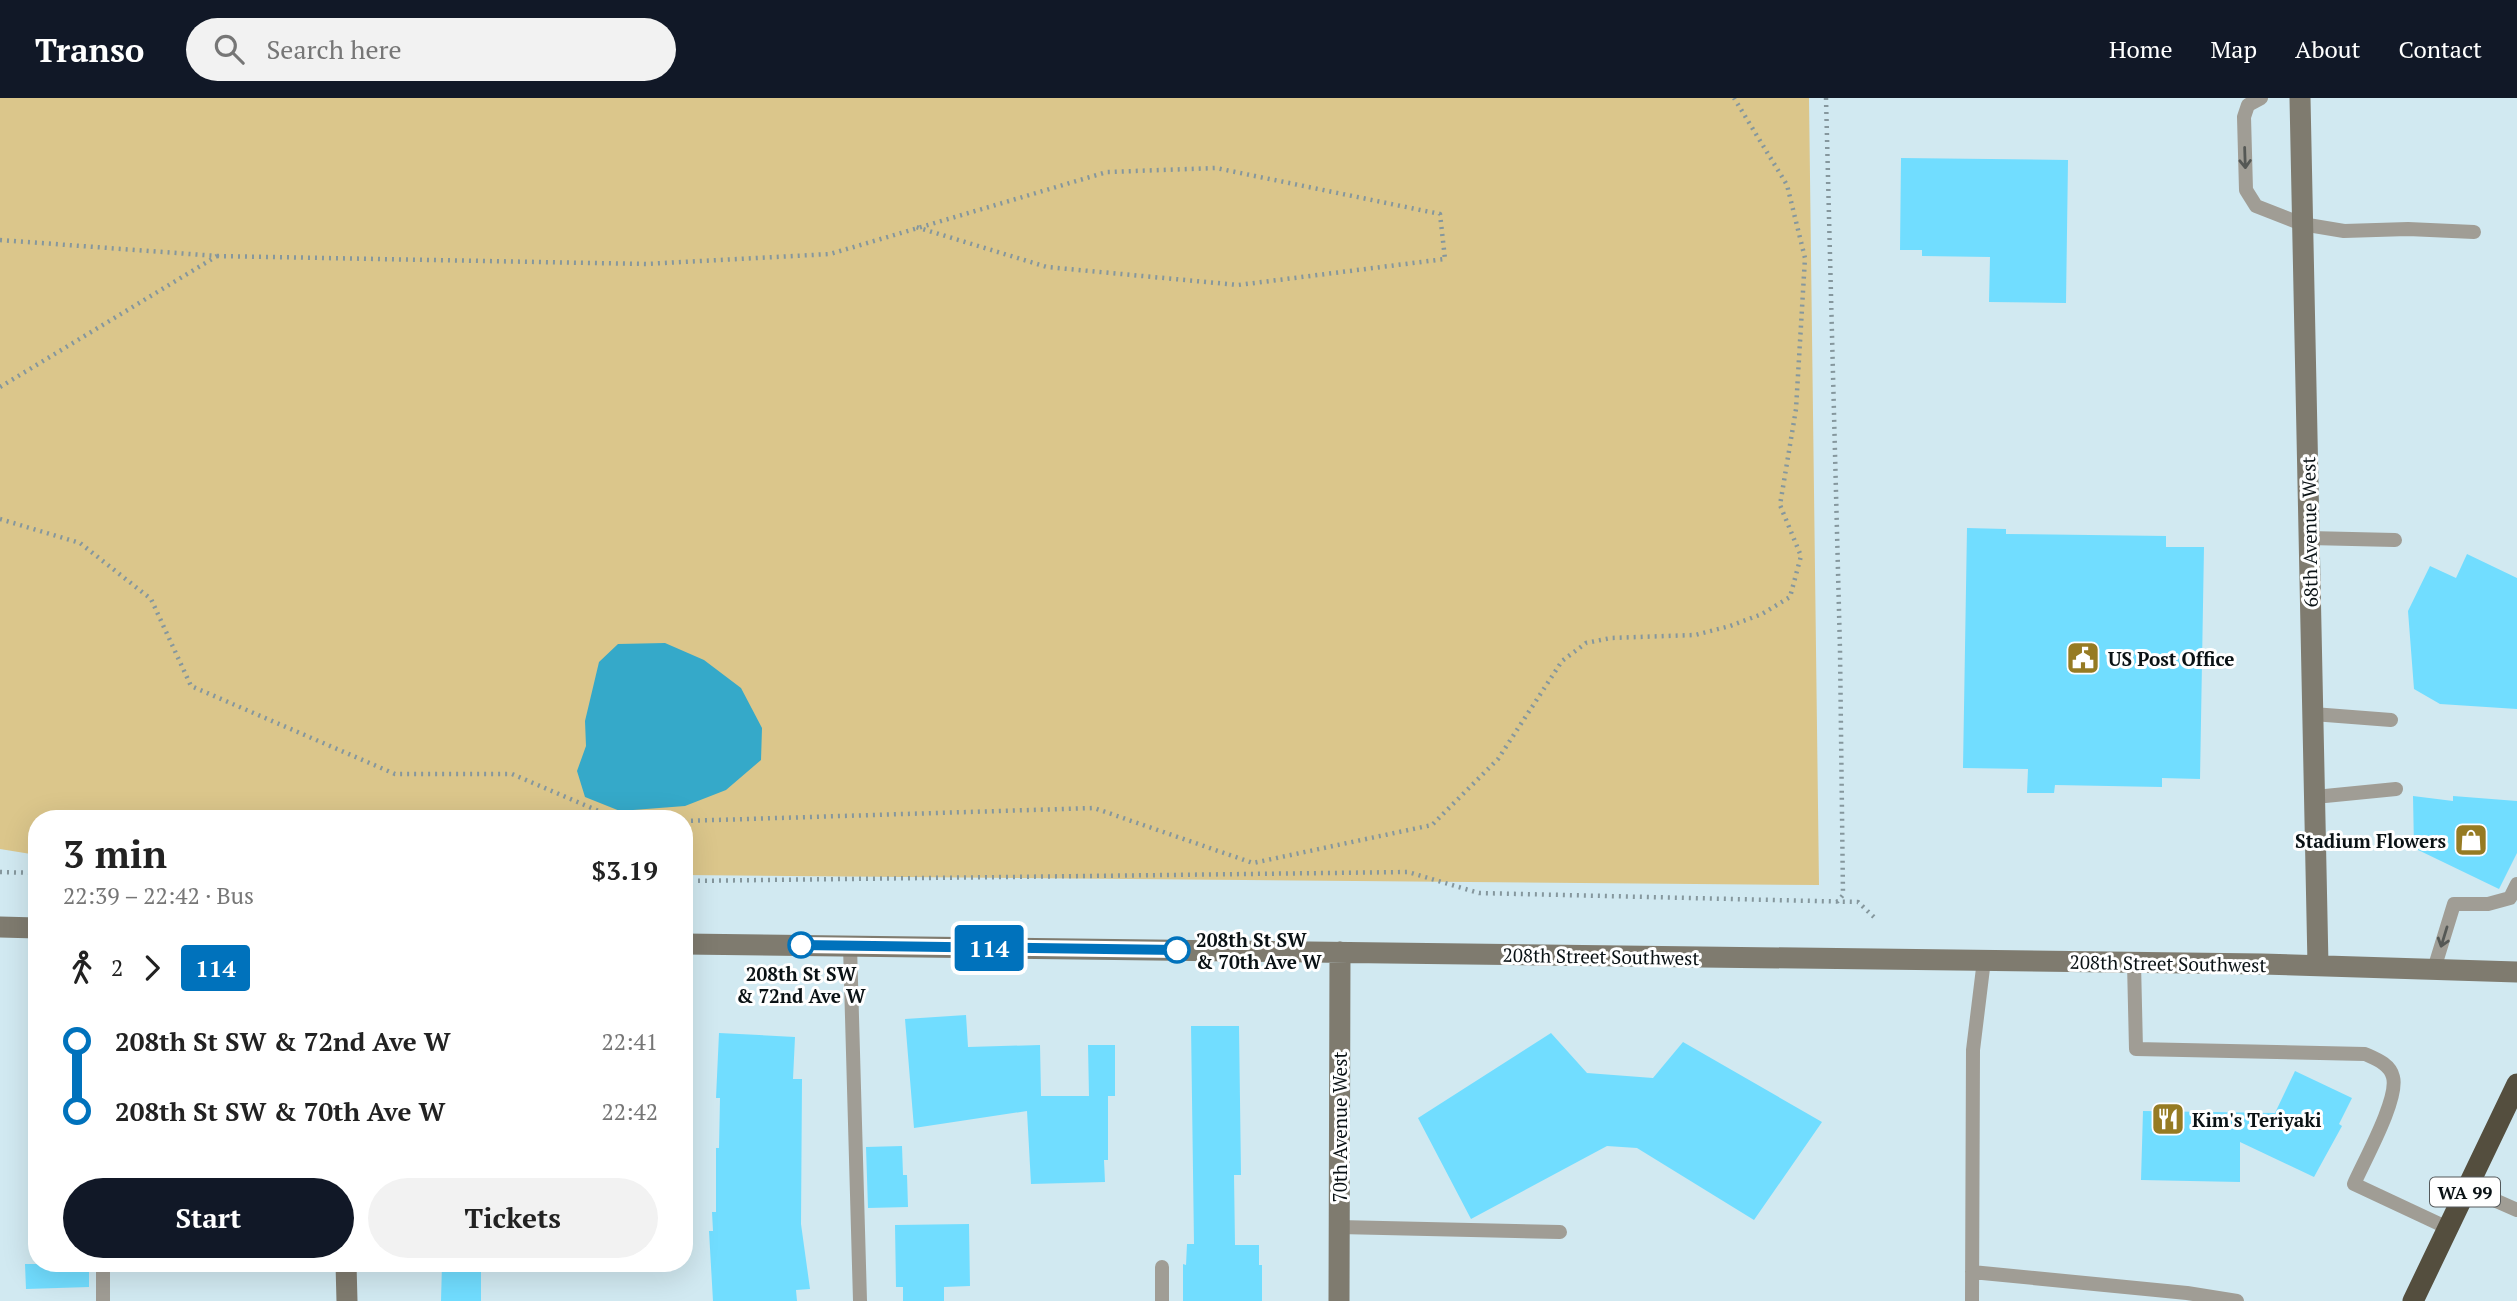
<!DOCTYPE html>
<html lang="en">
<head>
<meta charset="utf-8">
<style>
  :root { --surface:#fff; --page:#f2f2f2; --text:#222; --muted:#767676; --accent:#111827 }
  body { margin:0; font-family:"PT Serif",serif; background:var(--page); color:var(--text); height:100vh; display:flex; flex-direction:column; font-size:26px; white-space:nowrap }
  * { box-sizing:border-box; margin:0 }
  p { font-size:23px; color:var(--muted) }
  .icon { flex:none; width:38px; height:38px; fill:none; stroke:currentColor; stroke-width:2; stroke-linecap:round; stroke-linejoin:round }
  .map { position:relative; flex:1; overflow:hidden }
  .panel { position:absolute; left:28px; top:712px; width:665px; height:462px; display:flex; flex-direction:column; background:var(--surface); border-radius:28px; box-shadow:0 7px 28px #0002 }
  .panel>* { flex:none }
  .badge { padding:0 14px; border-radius:5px; font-size:24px; line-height:46px }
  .map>.badge { position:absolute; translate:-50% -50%; box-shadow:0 0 0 4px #fff }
  .legs { display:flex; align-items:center; gap:10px; height:77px; padding:0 35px; font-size:23px }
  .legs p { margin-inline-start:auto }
  .summary { display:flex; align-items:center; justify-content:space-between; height:119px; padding:0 35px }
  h1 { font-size:38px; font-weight:800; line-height:52px }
  .cta { display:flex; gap:14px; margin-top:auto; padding:14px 35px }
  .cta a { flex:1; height:80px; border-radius:42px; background:var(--accent); color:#fff; font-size:28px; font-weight:800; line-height:80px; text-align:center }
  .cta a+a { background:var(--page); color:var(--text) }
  ul { padding:0 35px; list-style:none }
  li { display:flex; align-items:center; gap:24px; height:70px; font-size:26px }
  li i { display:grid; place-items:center; width:10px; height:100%; margin:0 9px; background:currentColor }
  li i::after { content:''; width:18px; height:18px; margin:-9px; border:5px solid; border-radius:50%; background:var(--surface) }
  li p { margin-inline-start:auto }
  li:first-child i { background:linear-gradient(#0000 50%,currentColor 0) }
  li:last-child i { background:linear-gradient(currentColor 50%,#0000 0) }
  header { display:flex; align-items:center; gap:42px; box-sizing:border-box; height:98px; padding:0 35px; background:var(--accent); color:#fff }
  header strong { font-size:33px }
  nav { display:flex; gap:38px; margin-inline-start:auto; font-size:24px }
  .search { width:490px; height:63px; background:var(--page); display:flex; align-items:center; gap:18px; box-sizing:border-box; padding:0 24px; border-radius:38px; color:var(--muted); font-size:26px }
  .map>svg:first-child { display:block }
  .green { fill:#dbc68b }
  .water { fill:#35a9c9 }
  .building { fill:#71ddff }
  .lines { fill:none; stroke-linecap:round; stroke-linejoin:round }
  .path { stroke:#85979d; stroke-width:4.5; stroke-dasharray:2 5; stroke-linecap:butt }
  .lane { stroke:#a09d95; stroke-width:14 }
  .secondary { stroke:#7f7b6f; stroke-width:21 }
  .highway { stroke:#544e3e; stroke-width:21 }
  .oneway { stroke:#555855 }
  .line-1-casing { stroke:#fff; stroke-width:16 }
  .line-1 { stroke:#0072bc; stroke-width:10 }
  .stop-1-dot { fill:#fff; stroke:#0072bc; stroke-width:3.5 }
  .labels { text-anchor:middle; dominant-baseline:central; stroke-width:6; stroke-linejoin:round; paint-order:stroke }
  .shield { fill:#fff; stroke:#54595b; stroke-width:2 }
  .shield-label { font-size:18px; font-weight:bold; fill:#0a1215 }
  .street-label { font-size:19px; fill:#0a1215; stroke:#fff }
  .poi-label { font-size:19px; font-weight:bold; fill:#0a1215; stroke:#fff; text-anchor:start }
  .stop-label { font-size:19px; font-weight:bold; fill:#0a1215; stroke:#fff; text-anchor:start }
</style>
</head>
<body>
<header>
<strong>Transo</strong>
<div class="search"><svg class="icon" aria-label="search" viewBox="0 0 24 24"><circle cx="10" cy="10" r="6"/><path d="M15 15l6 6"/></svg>Search here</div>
<nav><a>Home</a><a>Map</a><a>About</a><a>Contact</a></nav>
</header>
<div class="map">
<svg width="2517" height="1203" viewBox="0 0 2517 1203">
  <rect width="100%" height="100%" fill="#d1e9f1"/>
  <path class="green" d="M0 0H1809L1819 787 684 777V721H37V757L0 751Z"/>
  <path class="water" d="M665 545 704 562 741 590 762 630 761 662 726 692 685 708 620 713 585 699 577 673 586 648 585 623 599 564 618 546Z"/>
  <path class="building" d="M1901 60 2068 62 2066 205 1989 204 1990 159 1922 158V152H1900Z
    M1967 430 2006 431V436L2166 438V449H2204L2200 681 2162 680V689L2055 687 2054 695H2027L2028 671 1963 670Z
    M2467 456 2517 480V611L2440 606 2414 591 2408 513 2430 468 2456 480Z
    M2413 698 2453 703V698L2517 703V755L2499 791 2414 750Z
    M966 917 968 949 1040 947 1041 998H1108V1062H1104L1105 1084 1031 1086 1027 1013 914 1030 905 921Z
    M1191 928H1239L1241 1077H1234L1235 1147H1259V1167H1262V1203H1183V1166L1186 1167 1187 1146H1194Z
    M719 935 795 939 793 981H802L801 1126 810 1191 796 1192 797 1203H713L709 1133H713L712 1114H716V1050H719L720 1000H716Z
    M1551 935 1587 975 1653 980 1683 944 1822 1024 1754 1122 1637 1050 1607 1048 1471 1121 1418 1020Z
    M1088 947H1115V998H1089Z
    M2295 973 2352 1000 2339 1026 2342 1028 2314 1079 2240 1044V1084L2141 1082 2143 1013 2275 1015Z
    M902 1048 903 1077H907L908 1109 868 1110 866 1049Z
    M969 1126 970 1188 944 1189V1203H903V1189H896L895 1127Z
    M25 1166H89V1189L26 1191Z
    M442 1166H481V1203H441Z"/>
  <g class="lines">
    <path class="path" d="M1826 0 1840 552 1843 797 1837 804
      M0 142 217 158 0 289
      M217 158 646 166 830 156 1107 74 1216 70 1440 116 1445 161 1238 187 1047 169 916 129
      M0 421 80 445 151 501 191 588 395 676H512L601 714 661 721
      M684 723 1094 710 1253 765 1432 727 1498 661 1562 563 1586 545 1611 540 1695 537 1730 528 1762 516 1790 499 1801 458 1780 407 1796 311 1805 160 1787 87 1734 0
      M0 774 37 775
      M684 783 1408 774 1479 795 1858 804 1877 822"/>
    <path class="lane" d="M2261 0 2248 7 2244 19 2246 92 2256 108 2302 126 2344 133 2408 131 2474 134
      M2309 440 2395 442
      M2313 616 2391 622
      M2315 699 2396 691
      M850 848 860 1203
      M2134 865 2136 951 2365 956C2376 961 2390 966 2393 979 2399 1001 2364 1063 2354 1086L2448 1130
      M2434 871 2454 806H2488L2510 800 2517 786
      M2467 1090 2517 1112
      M1339 1129 1560 1134
      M1162 1169V1203
      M1972 1174 2187 1195 2237 1203
      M103 1203V1166
      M1972 1203 1973 952 1984 862"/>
    <path class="secondary" d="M2300 0 2318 867
      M0 829 37 830
      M684 846 2262 866 2517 874
      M346 1166 347 1203
      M1339 1203 1340 854"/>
    <path class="highway" d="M2413 1203 2517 986"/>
  </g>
  <defs><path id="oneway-shaft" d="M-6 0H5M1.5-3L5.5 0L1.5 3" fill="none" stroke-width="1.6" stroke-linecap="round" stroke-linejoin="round" transform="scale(1.75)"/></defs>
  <g class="oneway">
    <use href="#oneway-shaft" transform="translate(2245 60) rotate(88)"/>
    <use href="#oneway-shaft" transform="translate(2444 839) rotate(107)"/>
  </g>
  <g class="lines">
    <defs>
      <path id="line-1" d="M801 847 1177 852"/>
    </defs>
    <use href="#line-1" class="line-1-casing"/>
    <use href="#line-1" class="line-1"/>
  </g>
  <defs>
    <symbol id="civic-square" viewBox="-11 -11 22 22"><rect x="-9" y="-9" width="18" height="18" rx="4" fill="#967b23" stroke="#fff"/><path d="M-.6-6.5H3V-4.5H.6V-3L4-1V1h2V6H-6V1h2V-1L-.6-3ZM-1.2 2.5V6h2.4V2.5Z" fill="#fff"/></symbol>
    <symbol id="shop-square" viewBox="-11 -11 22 22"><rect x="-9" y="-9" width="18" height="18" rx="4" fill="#967b23" stroke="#fff"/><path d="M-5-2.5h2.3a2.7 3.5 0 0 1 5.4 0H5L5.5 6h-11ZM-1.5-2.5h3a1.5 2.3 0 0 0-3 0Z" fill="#fff"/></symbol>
    <symbol id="restaurant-square" viewBox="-11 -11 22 22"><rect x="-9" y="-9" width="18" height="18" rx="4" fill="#967b23" stroke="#fff"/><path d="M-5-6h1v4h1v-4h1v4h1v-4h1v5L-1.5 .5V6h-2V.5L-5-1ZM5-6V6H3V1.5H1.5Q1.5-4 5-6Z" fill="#fff"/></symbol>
  </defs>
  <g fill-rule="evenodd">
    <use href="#civic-square" x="2064" y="541" width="38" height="38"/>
    <use href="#shop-square" x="2452" y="723" width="38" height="38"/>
    <use href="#restaurant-square" x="2149" y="1002" width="38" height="38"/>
  </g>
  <g class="stop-1-dot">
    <circle cx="801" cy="847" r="12"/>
    <circle cx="1177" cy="852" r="12"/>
  </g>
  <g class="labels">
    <rect class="shield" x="2430" y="1079.5" width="70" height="29" rx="5"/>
    <g class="shield-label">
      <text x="2465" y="1094">WA 99</text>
    </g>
    <g class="street-label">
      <text transform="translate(2309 434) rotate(-91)">68th Avenue West</text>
      <text transform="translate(1601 858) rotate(1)">208th Street Southwest</text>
      <text transform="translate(2168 865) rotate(1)">208th Street Southwest</text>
      <text transform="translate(1339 1029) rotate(-90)">70th Avenue West</text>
    </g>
    <g class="poi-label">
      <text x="2108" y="560">US Post Office</text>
      <text x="2446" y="742" text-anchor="end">Stadium Flowers</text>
      <text x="2192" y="1021">Kim's Teriyaki</text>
    </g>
    <g class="stop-label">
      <text x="1196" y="841">208th St SW<tspan x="1196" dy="22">&amp; 70th Ave W</tspan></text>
      <text x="801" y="875" text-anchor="middle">208th St SW<tspan x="801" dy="22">&amp; 72nd Ave W</tspan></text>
    </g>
  </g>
</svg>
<b class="badge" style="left:989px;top:850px;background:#0072bc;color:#fff">114</b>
<section class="panel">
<div class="summary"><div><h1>3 min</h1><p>22:39 – 22:42 · Bus</p></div><b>$3.19</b></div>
<div class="legs"><svg class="icon" aria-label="walk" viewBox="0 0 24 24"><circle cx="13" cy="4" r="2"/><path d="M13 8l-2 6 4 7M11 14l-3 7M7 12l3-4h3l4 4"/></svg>2<svg class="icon" aria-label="forward" viewBox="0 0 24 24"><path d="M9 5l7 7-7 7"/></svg><b class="badge" style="background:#0072bc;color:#fff">114</b></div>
<ul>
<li><i style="color:#0072bc"></i><b>208th St SW &amp; 72nd Ave W</b><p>22:41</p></li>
<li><i style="color:#0072bc"></i><b>208th St SW &amp; 70th Ave W</b><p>22:42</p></li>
</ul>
<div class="cta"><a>Start</a><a>Tickets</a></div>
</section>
</div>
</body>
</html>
